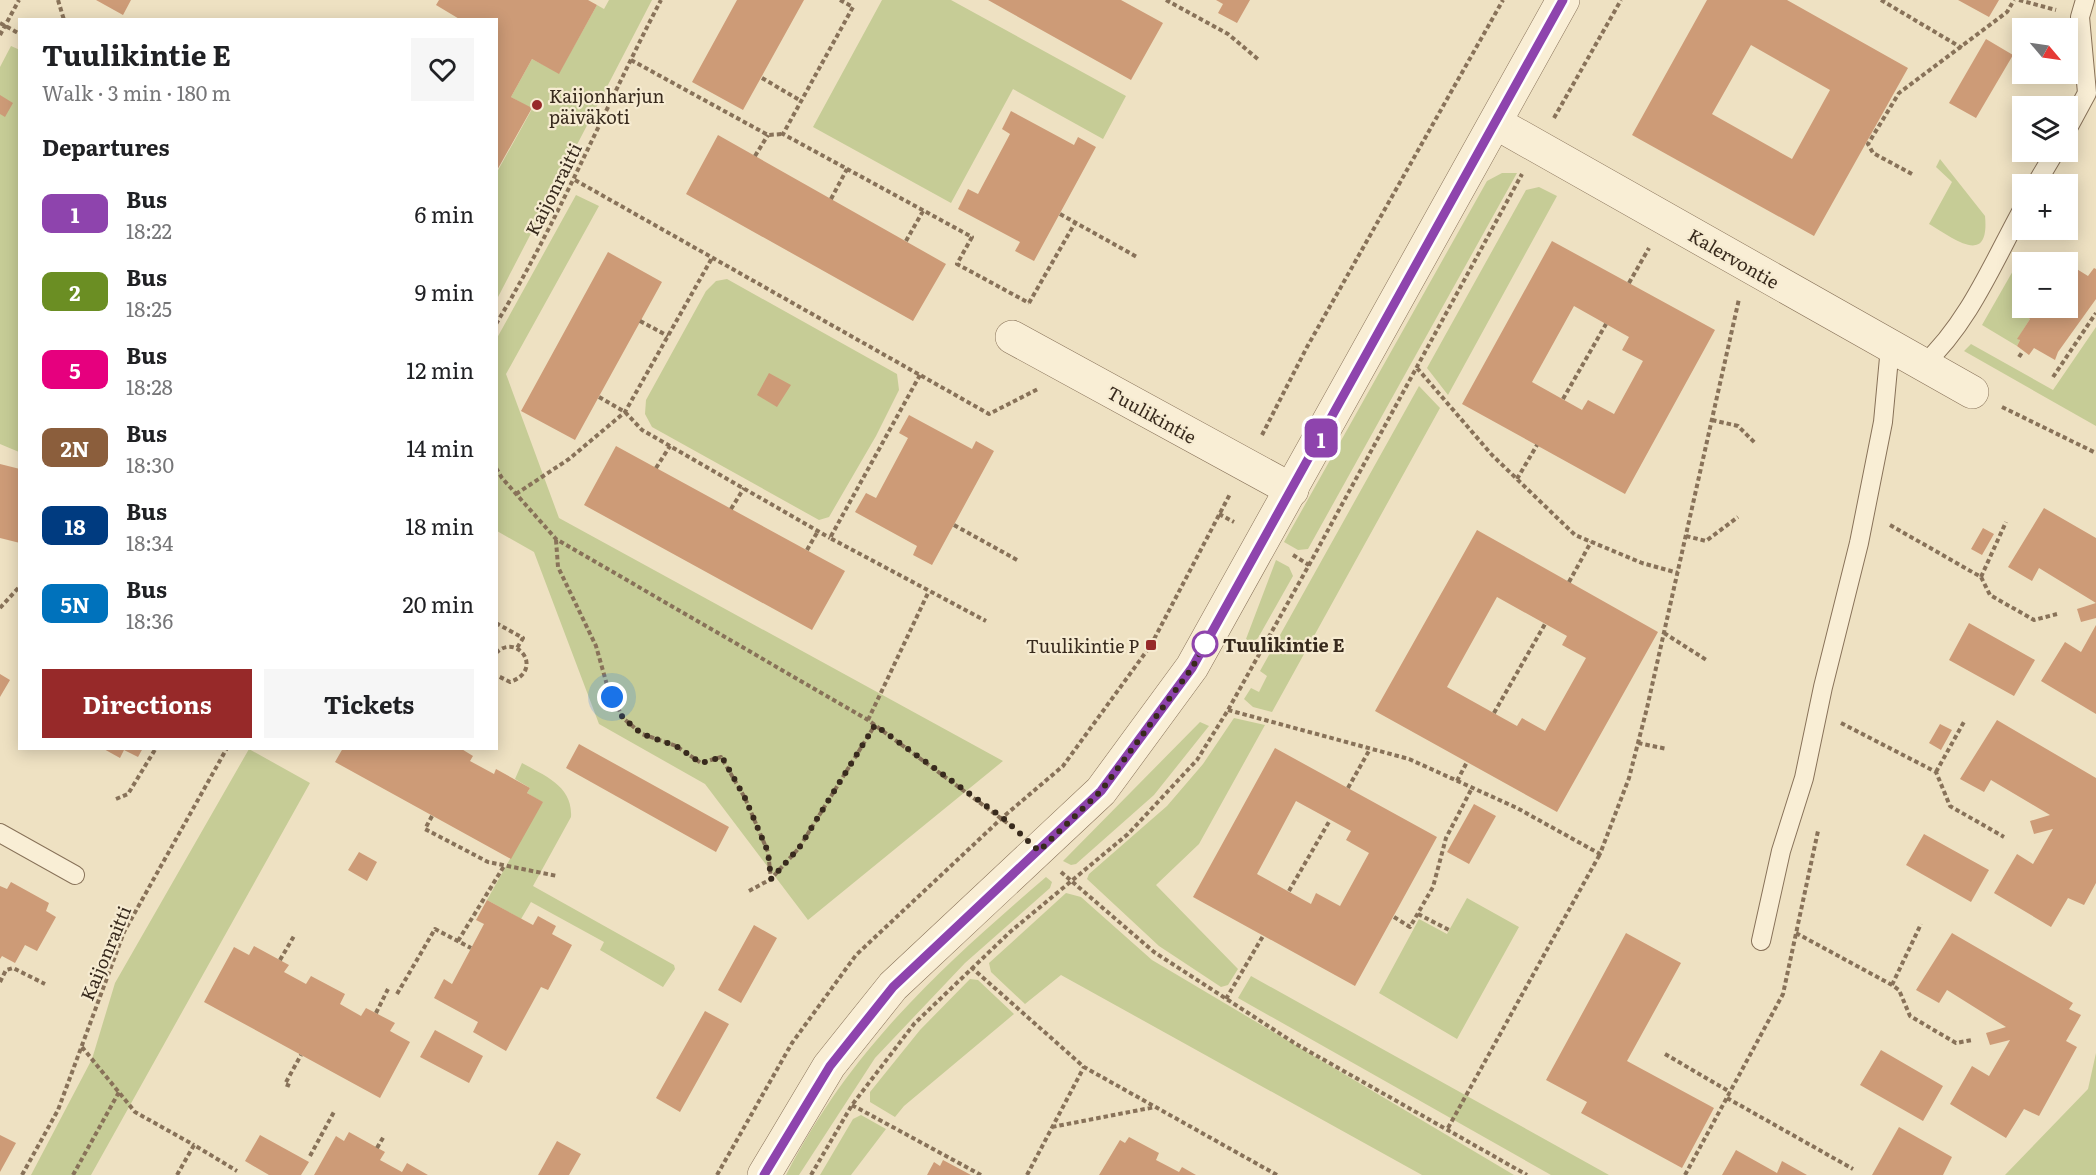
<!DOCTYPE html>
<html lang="en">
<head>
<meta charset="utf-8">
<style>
  :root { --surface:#fff; --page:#f6f6f6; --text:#202124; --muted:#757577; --accent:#972929 }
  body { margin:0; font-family:Literata,serif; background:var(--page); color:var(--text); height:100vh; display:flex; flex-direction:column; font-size:22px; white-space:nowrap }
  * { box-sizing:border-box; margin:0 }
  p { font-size:20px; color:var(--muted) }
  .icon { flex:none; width:33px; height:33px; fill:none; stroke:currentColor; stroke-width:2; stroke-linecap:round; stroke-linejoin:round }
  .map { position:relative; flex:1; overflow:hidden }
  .panel { position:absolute; left:18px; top:18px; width:480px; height:732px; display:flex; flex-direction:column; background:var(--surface); border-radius:0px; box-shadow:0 3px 15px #0003 }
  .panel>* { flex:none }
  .badge { padding:0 12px; border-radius:9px; font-size:21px; line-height:39px }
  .needle { width:39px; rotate:119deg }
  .buttons { position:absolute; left:2012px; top:18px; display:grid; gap:12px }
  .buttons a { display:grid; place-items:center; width:66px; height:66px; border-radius:0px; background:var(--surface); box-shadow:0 3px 15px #0003; font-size:30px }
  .you { position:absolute; width:30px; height:30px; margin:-15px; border:4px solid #fff; border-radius:50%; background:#1a73e8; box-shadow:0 0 0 9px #1a73e833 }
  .map>.badge { position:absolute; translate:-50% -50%; box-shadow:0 0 0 3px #fff }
  h2 { padding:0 24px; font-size:22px; line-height:54px }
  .round { display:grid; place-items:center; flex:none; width:63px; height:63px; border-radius:0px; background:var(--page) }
  .headline { display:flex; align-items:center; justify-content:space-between; height:102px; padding:0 24px }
  h1 { font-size:28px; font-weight:700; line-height:45px }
  .cta { display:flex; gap:12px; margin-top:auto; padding:12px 24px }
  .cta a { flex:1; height:69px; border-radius:0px; background:var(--accent); color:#fff; font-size:24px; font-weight:700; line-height:69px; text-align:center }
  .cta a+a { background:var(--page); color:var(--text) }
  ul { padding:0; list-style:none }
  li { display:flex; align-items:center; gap:18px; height:78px; padding:0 24px }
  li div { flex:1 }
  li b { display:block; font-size:22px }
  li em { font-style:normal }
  li .badge { min-width:66px; font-weight:700; text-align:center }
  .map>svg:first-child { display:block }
  .green { fill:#c6cc96 }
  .building { fill:#cd9b77; fill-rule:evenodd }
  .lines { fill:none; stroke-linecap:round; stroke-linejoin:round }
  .service-casing { stroke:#887259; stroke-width:20 }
  .minor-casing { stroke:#887259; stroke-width:34 }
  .tertiary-casing { stroke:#887259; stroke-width:34 }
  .path { stroke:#887259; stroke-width:4; stroke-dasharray:4.5 3; stroke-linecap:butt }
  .service { stroke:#f9eed5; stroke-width:18 }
  .minor { stroke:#f9eed5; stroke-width:33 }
  .tertiary { stroke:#f9eed5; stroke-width:33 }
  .line-casing { stroke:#fff; stroke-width:14 }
  .line { stroke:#8e44ad; stroke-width:9 }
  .walk { stroke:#382a1d; stroke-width:6; stroke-dasharray:0 10.8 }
  .poi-dot { fill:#972929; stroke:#f6ebd1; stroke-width:2 }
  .stop-dot { fill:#fff; stroke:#8e44ad; stroke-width:3 }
  .labels { text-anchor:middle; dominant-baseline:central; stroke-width:4.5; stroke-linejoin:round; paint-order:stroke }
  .poi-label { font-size:18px; fill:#382a1d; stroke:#f6ebd1; text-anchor:start }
  .street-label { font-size:18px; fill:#382a1d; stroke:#f6ebd1 }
  .stop-label { font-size:18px; font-weight:bold; fill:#382a1d; stroke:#f6ebd1; text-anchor:start }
</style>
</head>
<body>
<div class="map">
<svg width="2096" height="1175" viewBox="0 0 2096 1175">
  <rect width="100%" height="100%" fill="#eee1c2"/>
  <path class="green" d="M609 0H652L497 299V172L532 109 511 97 532 59 559 73 597 5 604 9Z
    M882 0H951L1126 96 1103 139 1013 89 951 203 813 127Z
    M11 46 20 50 19 452 0 444V67Z
    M1940 159 1985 216C1990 268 1953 238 1929 224L1952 182 1936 167Z
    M1502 173H1517L1308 549 1298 550 1284 542 1487 181Z
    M1539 187 1557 196 1448 395 1427 368 1526 190Z
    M576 195 599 206 506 374 559 518 1003 761 808 920 705 784 599 724 534 552 497 531V338Z
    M2022 255 2035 262H2022V308H2029L2024 315 2030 319 2018 338 2020 340 2017 346 1982 325Z
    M727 279 897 374 899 390 876 436 829 517 819 520 652 427 645 414 646 400 706 291 716 281Z
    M2096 327V426L1964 351 1971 344 2053 390Z
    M1419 386 1440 408 1272 712 1253 707 1244 699 1251 688 1259 692 1267 676 1260 671Z
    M1276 560 1289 567 1293 576 1258 638 1252 643 1246 639Z
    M1234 718 1265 725 1199 844 1156 885 1238 969 1228 985 1221 987 1159 946 1087 879 1089 874 1167 806 1203 764Z
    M1200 722 1209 726 1154 795 1076 864 1071 865 1063 861Z
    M249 749 310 783 91 1175H31L92 1059 115 983Z
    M522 763C545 776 573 786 571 817L533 886 674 965 675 969 663 987 600 950 604 942 531 902 521 919 487 900 542 802 527 793 530 788 515 779Z
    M1046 877 1052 882 1050 888 965 963 875 1058 799 1175H786C851 1049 940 968 1046 877Z
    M1066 893 1081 897 1152 960 1514 1175H1422L1061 975 1025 1004 991 972 989 963Z
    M1467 898 1519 927 1457 1039 1379 993 1419 919 1447 934Z
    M1251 976 1609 1175H1551L1238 998Z
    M970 979 978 980 1014 1014 904 1106 895 1117 870 1102V1092L920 1030Z
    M2096 1053V1175H2005L2088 1089Z
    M861 1115 886 1129 851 1175H820L853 1119Z"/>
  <path class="building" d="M96 0H131L123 15Z
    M439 0H588L597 5 559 74 532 59 511 97 532 108 496 172V20H461L436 5Z
    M737 0H804L743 110 692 82Z
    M988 0H1121L1163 23 1131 80Z
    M1216 0H1250L1237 23 1218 13 1223 4Z
    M1707 0H1787L1908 68 1814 236 1632 135ZM1751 45 1830 90 1792 159 1712 114Z
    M1958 0H1999L1989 17Z
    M1986 39 2013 55 1976 118 1949 103Z
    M0 95 13 103 5 117 0 114Z
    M1011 111 1074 145 1078 137 1096 147 1034 261 1015 251 1020 242 958 209 968 189 978 194 1010 134 1002 129Z
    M718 135 946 264 913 321 686 194Z
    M1552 241 1715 330 1625 494 1462 404ZM1574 306 1629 337 1622 350 1643 361 1614 414 1588 400 1582 410 1532 382Z
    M608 252 662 282 575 440 521 411Z
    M2067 263 2088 276 2094 268 2096 269V299L2058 352 2055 360 2034 348 2029 355 2017 346 2020 340 2017 339 2030 319 2024 315 2029 308H2067Z
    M769 373 791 385 777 407 757 395Z
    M909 415 972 449 976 441 994 451 932 565 913 555 917 546 855 512 866 493 876 498 908 438 899 433Z
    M616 446 845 571 812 630 584 505Z
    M0 464 20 469V543L0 538Z
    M2044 508 2096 538V603L2039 568 2032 581 2008 567Z
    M1983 528 1994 534 1982 555 1971 549Z
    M1477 530 1658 632 1557 812 1375 711ZM1497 597 1567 636 1562 645 1586 658 1545 731 1522 718 1517 726 1447 687Z
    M2096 603V618L2081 622 2077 609Z
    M1969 623 2035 660 2014 696 1949 660Z
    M2096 625V714L2041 681 2065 642 2081 652Z
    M0 674 10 680 0 697Z
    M1997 720 2096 778V883L2084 905 2068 898 2051 927 1994 893 2017 854 2033 864 2053 829 2034 834 2030 821 2050 815 1991 780 1984 792 1960 779Z
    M1940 724 1952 730 1941 750 1929 743Z
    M579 744 729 827 716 852 566 768Z
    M102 748H143L138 757 124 750 120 758Z
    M343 748H460L473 756 470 761 494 774 496 769 530 788 527 793 543 802 511 859 335 762Z
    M1275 748 1437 837 1355 986 1193 897ZM1296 801 1351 831 1346 840 1369 853 1340 906 1316 893 1311 904 1257 874Z
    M1474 804 1496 816 1469 864 1447 852Z
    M1924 834 1989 870 1971 902 1906 865Z
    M359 852 377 862 367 881 348 870Z
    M11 882 49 903 46 911 56 917 37 951 25 945 15 963 2 956 0 959V886L7 889Z
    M487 900 533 925 538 916 556 926 552 934 572 945 548 990 541 987 506 1051 473 1032 478 1022 434 998 444 979 452 984 484 924 476 920Z
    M754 925 777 938 741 1003 718 990Z
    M1626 933 1681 963 1627 1061 1714 1108 1682 1168 1581 1113 1587 1102 1546 1080Z
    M1952 933 2073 1003 2069 1009 2081 1015 2066 1041 2077 1047 2039 1116 2024 1109 2006 1138 1950 1104 1972 1066 1989 1076 2010 1040 1990 1045 1986 1033 2006 1027 1947 990 1939 1003 1916 990Z
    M254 946 289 965 284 972 306 984 311 976 345 994 340 1004 361 1016 366 1008 395 1023 390 1031 410 1042 380 1098 204 1002 234 947 249 955Z
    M705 1011 729 1024 680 1112 656 1098Z
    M435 1030 483 1056 469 1083 420 1057Z
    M1881 1050 1943 1086 1923 1121 1860 1085Z
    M1899 1127 1952 1157 1943 1175H1872Z
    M349 1132 385 1152 380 1160 402 1172 407 1163 428 1175H314L336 1136 344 1141Z
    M0 1135 16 1143 0 1172Z
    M260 1135 309 1162 301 1175H269L245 1161Z
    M1129 1137 1159 1153 1156 1160 1179 1172 1182 1167 1196 1175H1099L1120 1140 1125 1143Z
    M557 1141 581 1154 569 1175H538Z
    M1736 1150 1777 1173 1782 1161 1807 1175H1722Z
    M943 1160 971 1175H927L934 1162 940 1166Z"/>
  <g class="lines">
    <defs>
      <path id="service" d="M2067 130 2087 93 2080 17 2085 0
        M2036 184 2055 152
        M1923 365C1968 324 1993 263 2022 210
        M0 833 75 875
        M1761 941 1781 851 1804 778 1823 687 1859 543 1883 422 1890 347"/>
      <path id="minor" d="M1496 123 1972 392
        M1012 337 1292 490"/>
      <path id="tertiary" d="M764 1175 829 1066 893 986 1101 791 1192 667 1563 0"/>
    </defs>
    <use href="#service" class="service-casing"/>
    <use href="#minor" class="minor-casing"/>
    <use href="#tertiary" class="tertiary-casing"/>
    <path class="path" d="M58 0 64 20
      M840 0 853 7 783 134 972 237 957 264 1029 303
      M1166 0 1228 34 1259 60
      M1881 0 1962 48
      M2019 0 2056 10
      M0 23 20 34
      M0 35 19 0
      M631 60 768 135 783 134
      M762 78 801 101
      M1554 118 1621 0
      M755 156 768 135
      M1912 174 1873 153 1868 144 1899 93 2007 12 2014 0
      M575 180 989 414 1038 389
      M831 199 847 169
      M1060 214 1137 257
      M906 241 923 211
      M1629 283 1649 248
      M1029 303 1075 223
      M640 321 668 336
      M496 324C559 220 605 107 661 0
      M2019 357 2023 351
      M1417 368 1492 455 1575 535 1642 563 1678 573
      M920 375 830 538 986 621
      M2053 377 2096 313
      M599 397 625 412 642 430 830 538
      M1563 399 1606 324
      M2002 407 2096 453
      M1712 420 1738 426 1755 443
      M1262 435 1307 347 1503 0
      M496 468 502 478 556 539 868 720 1014 828
      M656 468 670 446
      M1517 479 1537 445
      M516 494 569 459 625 412 712 258
      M731 509 744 488
      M1219 514 1234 522
      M954 525 1019 561
      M1890 525 1981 577 1990 595 2034 620 2057 614
      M1686 536 1706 541 1738 517
      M556 540 558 567 596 646 607 685 623 718 642 734 676 746 701 763 721 757 745 798 768 852 771 879
      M807 550 818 531
      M1293 555 1309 565
      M1981 577 2006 522
      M1569 582 1591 542
      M0 608 20 586
      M496 623 523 638 517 648
      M1664 633 1708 661
      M496 653C517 632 545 670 510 682L496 675
      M1228 710 1409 759 1517 808 1600 854 1629 778 1647 708 1739 299
      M1494 713 1545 624
      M868 720 929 591
      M1841 723 1936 772 1950 806 2004 837
      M1638 743 1667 749
      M1936 772 1965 720
      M1457 781 1467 762
      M1348 788 1370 749
      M116 799 128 794 156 748
      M432 816 425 829 488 862 557 876
      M1061 872 1154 952 1296 1044 1527 1175
      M749 891 771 879 799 848 875 725
      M1289 891 1330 820
      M1418 914 1449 930
      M1394 917 1410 927 1433 887 1446 838 1472 788
      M1796 933 1892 985 1899 990 1910 1016 1956 1043 1972 1040
      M458 941 504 866
      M280 960 294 936
      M971 967 1084 1067 1277 1175
      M0 982 6 970 13 968 45 984
      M1892 985 1921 924
      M397 994 435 929 471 948
      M1226 999 1263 936
      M376 1013 388 989
      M82 1047 135 1112 194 1145
      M1665 1054 1730 1092
      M290 1086 285 1084 301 1055
      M1727 1098 1853 1169
      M852 1105 981 1175
      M1052 1127 1155 1107
      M1448 1128 1600 854
      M377 1148 384 1136
      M310 1156 335 1110
      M22 1175 58 1110 124 932 227 748
      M73 1175 119 1092
      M177 1175 194 1145 237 1171
      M717 1175 792 1043 856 955 1003 817 1063 766 1151 645 1230 494
      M811 1175 852 1105 914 1024 1010 932 1128 834 1197 760 1228 710 1309 565 1522 174
      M1027 1175 1084 1067
      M1685 1175 1783 994 1818 831"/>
    <use href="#service" class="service"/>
    <use href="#minor" class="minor"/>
    <use href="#tertiary" class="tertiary"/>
  </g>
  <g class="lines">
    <defs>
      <path id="line" d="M764 1175 830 1066 893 987 1101 791 1192 668 1563 0"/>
    </defs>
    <use href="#line" class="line-casing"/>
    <use href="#line" class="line"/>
    <path class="walk" d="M612 697 623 718 642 734 676 746 701 763 722 757 745 798 768 852 771 879 799 848 875 725 1003 818 1039 851 1101 791 1192 668 1205 644"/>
  </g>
  <g class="poi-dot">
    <circle cx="537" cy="105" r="6"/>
    <rect x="1145" y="639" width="12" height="12" rx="3"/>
  </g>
  <circle class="stop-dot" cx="1205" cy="644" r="12"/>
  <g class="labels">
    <g class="poi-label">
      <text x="549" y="95">Kaijonharjun<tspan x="549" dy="21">päiväkoti</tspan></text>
      <text x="1139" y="645" text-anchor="end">Tuulikintie P</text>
    </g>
    <g class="street-label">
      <text transform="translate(553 189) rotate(-63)">Kaijonraitti</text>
      <text transform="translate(1734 258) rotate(30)">Kalervontie</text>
      <text transform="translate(1152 414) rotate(29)">Tuulikintie</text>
      <text transform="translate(105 953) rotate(-67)">Kaijonraitti</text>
    </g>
    <g class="stop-label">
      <text x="1223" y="644">Tuulikintie E</text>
    </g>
  </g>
</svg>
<div class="buttons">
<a><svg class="needle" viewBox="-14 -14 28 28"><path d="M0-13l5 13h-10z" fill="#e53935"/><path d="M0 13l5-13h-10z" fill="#757577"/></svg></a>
<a><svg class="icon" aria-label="layers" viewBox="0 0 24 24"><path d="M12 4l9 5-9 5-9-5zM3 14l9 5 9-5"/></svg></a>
<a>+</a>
<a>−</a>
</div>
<div class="you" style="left:612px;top:697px"></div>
<b class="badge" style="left:1321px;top:438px;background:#8e44ad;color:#fff">1</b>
<section class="panel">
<div class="headline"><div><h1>Tuulikintie E</h1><p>Walk · 3 min · 180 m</p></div><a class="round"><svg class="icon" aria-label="heart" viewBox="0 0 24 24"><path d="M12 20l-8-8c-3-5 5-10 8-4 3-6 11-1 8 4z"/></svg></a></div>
<h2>Departures</h2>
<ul>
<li><span class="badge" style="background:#8e44ad;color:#fff">1</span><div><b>Bus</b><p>18:22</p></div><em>6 min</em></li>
<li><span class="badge" style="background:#6b8e23;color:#fff">2</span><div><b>Bus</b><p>18:25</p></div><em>9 min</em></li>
<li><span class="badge" style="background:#e6007e;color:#fff">5</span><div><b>Bus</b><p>18:28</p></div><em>12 min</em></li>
<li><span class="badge" style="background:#8b5e3c;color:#fff">2N</span><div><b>Bus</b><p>18:30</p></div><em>14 min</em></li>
<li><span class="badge" style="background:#003b80;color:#fff">18</span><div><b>Bus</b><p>18:34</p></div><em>18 min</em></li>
<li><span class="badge" style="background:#0072bc;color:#fff">5N</span><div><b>Bus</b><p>18:36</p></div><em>20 min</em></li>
</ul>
<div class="cta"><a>Directions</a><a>Tickets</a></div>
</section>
</div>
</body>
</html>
